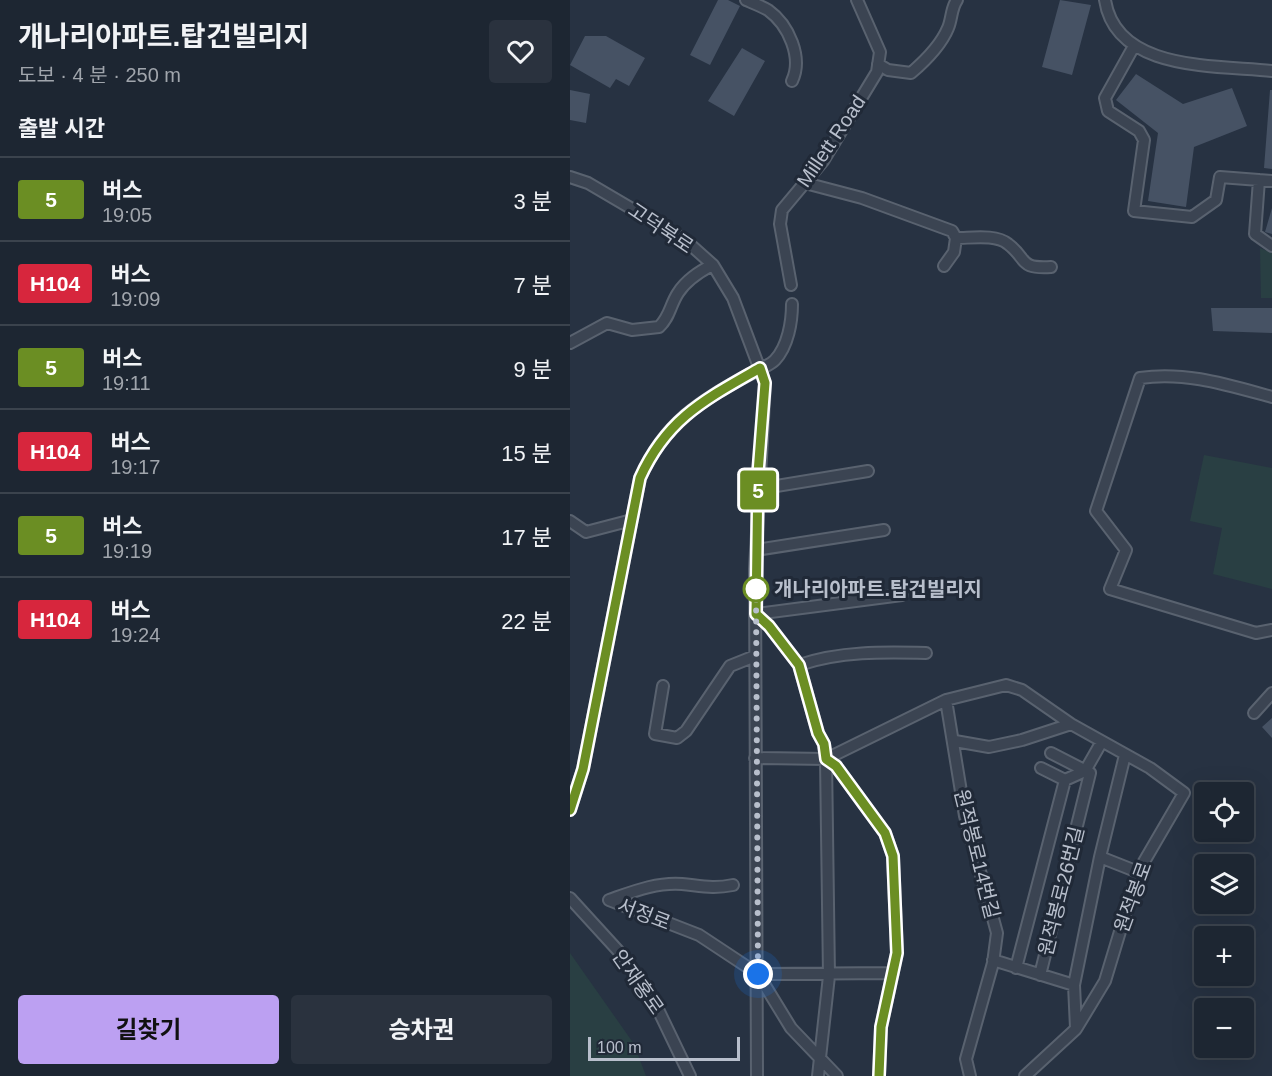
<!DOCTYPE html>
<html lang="ko">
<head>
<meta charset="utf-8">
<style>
  :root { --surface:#1d2632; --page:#2a323e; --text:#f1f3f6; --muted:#a0a5ac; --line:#3b434d; --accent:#bca0f2 }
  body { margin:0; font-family:Helvetica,"Noto Sans KR",sans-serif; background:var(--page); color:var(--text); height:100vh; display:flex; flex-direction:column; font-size:22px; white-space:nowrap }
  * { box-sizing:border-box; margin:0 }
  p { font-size:20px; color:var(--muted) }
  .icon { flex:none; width:33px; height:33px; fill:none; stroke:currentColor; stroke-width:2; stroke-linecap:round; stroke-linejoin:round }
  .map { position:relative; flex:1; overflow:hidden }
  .sheet { display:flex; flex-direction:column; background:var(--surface); width:570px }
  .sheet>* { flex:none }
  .badge { padding:0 12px; border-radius:4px; font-size:21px; line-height:39px }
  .fabs { position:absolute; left:624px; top:782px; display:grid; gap:12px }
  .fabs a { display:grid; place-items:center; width:60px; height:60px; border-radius:6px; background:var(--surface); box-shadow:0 6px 24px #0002,0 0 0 2px var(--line); font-size:30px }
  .scale { position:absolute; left:18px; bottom:15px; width:152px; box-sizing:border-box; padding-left:6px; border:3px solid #b8bfcc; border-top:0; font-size:16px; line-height:21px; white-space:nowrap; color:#b8bfcc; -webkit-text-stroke:4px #202937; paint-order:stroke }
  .you { position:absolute; width:30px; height:30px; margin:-15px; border:4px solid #fff; border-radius:50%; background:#1a73e8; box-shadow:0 0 0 9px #1a73e833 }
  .map>.badge { position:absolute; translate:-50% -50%; box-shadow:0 0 0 3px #fff }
  h2 { padding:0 18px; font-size:22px; line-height:54px }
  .round { display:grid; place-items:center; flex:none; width:63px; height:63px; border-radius:6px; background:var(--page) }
  .head { display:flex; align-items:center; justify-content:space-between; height:102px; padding:0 18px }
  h1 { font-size:28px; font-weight:700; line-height:45px }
  .primary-button { display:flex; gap:12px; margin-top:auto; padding:12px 18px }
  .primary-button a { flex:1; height:69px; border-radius:6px; background:var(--accent); color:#111; font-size:24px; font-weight:700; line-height:69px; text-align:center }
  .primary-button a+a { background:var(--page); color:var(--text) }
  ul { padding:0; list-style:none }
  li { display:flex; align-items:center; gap:18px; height:84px; padding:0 18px; border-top:2px solid var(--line) }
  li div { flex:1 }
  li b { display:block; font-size:22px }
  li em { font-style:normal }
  li .badge { min-width:66px; font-weight:700; text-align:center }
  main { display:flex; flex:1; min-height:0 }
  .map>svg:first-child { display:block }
  .green { fill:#293f43 }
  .building { fill:#465264 }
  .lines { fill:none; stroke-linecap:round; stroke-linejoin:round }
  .minor-casing { stroke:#59626f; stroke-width:14 }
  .minor { stroke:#3b4452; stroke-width:10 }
  .line-casing { stroke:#fff; stroke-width:14 }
  .line { stroke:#6b8e23; stroke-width:9 }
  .walk { stroke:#b8bfcc; stroke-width:6; stroke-dasharray:0 10.8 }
  .stop-dot { fill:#fff; stroke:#6b8e23; stroke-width:3 }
  .labels { text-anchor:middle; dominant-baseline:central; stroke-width:6; stroke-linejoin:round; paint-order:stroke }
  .street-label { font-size:20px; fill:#b8bfcc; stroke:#202937 }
  .stop-label { font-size:20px; font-weight:bold; fill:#b8bfcc; stroke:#202937; text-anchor:start }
</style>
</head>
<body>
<main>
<section class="sheet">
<div class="head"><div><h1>개나리아파트.탑건빌리지</h1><p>도보 · 4 분 · 250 m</p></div><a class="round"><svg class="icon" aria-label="heart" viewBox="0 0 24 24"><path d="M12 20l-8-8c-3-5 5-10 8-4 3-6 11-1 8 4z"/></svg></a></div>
<h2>출발 시간</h2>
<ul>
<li><span class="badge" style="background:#6b8e23;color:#fff">5</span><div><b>버스</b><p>19:05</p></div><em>3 분</em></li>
<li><span class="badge" style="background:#d7263d;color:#fff">H104</span><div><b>버스</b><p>19:09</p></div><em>7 분</em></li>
<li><span class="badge" style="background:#6b8e23;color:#fff">5</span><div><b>버스</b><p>19:11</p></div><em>9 분</em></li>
<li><span class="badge" style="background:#d7263d;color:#fff">H104</span><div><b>버스</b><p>19:17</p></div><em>15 분</em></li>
<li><span class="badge" style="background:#6b8e23;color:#fff">5</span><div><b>버스</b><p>19:19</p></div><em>17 분</em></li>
<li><span class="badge" style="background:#d7263d;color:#fff">H104</span><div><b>버스</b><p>19:24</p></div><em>22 분</em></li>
</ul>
<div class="primary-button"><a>길찾기</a><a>승차권</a></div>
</section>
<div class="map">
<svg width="702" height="1076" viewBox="0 0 702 1076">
  <rect width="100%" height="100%" fill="#273242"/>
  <path class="green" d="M690 248 702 253V298H691Z
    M634 455 702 468V589L643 574 652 528 620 521Z
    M0 953 64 1044 76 1076H0Z"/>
  <path class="building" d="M148 0H158L170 6 140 65 120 55Z
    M490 0 521 5 502 75 472 67Z
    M15 36H36L75 58 59 86 46 79 40 88 0 65Z
    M172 48 195 61 164 116 138 101Z
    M566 74 613 104 662 88 677 126 624 147 616 207 578 201 588 133 546 100Z
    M0 90 20 94 16 123 0 120Z
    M700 90H702V169L694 168Z
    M702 208V234L695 232Z
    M641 308H702V333L643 331Z
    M702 718V738L692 727Z"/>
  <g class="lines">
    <defs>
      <path id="minor" d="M176 0C183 3 191 6 198 10 219 25 233 58 222 81
        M535 0C546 72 647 65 702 71
        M564 46 535 98 538 111 569 131 574 140 564 211 622 217 646 200 650 177 702 181
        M308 64 318 70 341 73C355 61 371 45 378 28 382 19 381 8 387 0
        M0 177 18 183 115 240 143 265 163 298 195 383 185 569 187 1076
        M689 180 685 234 702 246
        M235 183 292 198 382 231 386 238 384 252 374 266
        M386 238C402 238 426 234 438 244 458 259 448 269 481 267
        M221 285 210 224 212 210 253 161 307 72 310 52 287 0
        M0 343 37 323 62 330 89 327C100 317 100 305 108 293 116 280 129 272 142 265
        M702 397C658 385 615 371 570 378L526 511 556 550 540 589 686 633 702 630
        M188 489 298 471
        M0 521 16 532 62 520
        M186 550 314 530
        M186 614 199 626 229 665 248 733 254 744 256 759 266 766 315 833 323 856 327 953 311 1027 309 1076
        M186 614 332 595
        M229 665C270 651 313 652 356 653
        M93 686 85 734 107 738 116 731 160 666 185 656
        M376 700 395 816 427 933 423 963 396 1059 400 1076
        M684 713 702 693
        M385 741 419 747 452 740 501 724
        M185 758 256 759 376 700 436 685 452 690 501 724 580 768 614 793 568 872 535 981 506 1029 455 1076
        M471 768 495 780
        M0 810 13 769 70 478C93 427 122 406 169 380 177 375 200 366 205 360 218 346 222 322 222 304
        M530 857 568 872
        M163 885C143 889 132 886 112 884 86 882 62 892 39 900L129 935 188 974 221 1028 267 1076
        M0 898 52 955 83 999 120 1076
        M423 960 504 985
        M446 968 495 780 515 771 531 743
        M188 974 323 973
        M470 975 520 773 481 753
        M506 1028 504 985 530 857 555 755
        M248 1076 259 976 256 759"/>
    </defs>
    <use href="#minor" class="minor-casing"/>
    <use href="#minor" class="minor"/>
  </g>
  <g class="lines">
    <defs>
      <path id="line" d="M0 810 13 769 70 478C97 418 136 399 190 368L195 383 188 473 186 614 199 626 229 665 248 733 254 744 256 759 266 766 315 833 323 856 327 953 311 1027 309 1076"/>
    </defs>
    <use href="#line" class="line-casing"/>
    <use href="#line" class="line"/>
    <path class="walk" d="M186 589 188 974"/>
  </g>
  <circle class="stop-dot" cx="186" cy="589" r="12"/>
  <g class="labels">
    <g class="street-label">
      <text transform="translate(261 141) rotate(-56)">Millett Road</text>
      <text transform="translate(91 228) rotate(34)">고덕북로</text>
      <text transform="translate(407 854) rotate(76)">원적봉로14번길</text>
      <text transform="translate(491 891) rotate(-76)">원적봉로26번길</text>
      <text transform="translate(563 897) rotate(-70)">원적봉로</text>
      <text transform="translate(74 914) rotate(21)">서정로</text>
      <text transform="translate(68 982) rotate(55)">안재홍로</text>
    </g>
    <g class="stop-label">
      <text x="204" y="589">개나리아파트.탑건빌리지</text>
    </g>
  </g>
</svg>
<div class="fabs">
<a><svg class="icon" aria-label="locate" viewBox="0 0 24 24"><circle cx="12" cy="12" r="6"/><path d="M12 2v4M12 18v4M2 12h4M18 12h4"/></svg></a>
<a><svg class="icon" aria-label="layers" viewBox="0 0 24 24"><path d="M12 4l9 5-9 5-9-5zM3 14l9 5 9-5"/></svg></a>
<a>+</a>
<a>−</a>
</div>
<div class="scale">100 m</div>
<div class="you" style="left:188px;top:974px"></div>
<b class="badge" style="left:188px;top:490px;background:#6b8e23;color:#fff">5</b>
</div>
</main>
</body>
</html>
